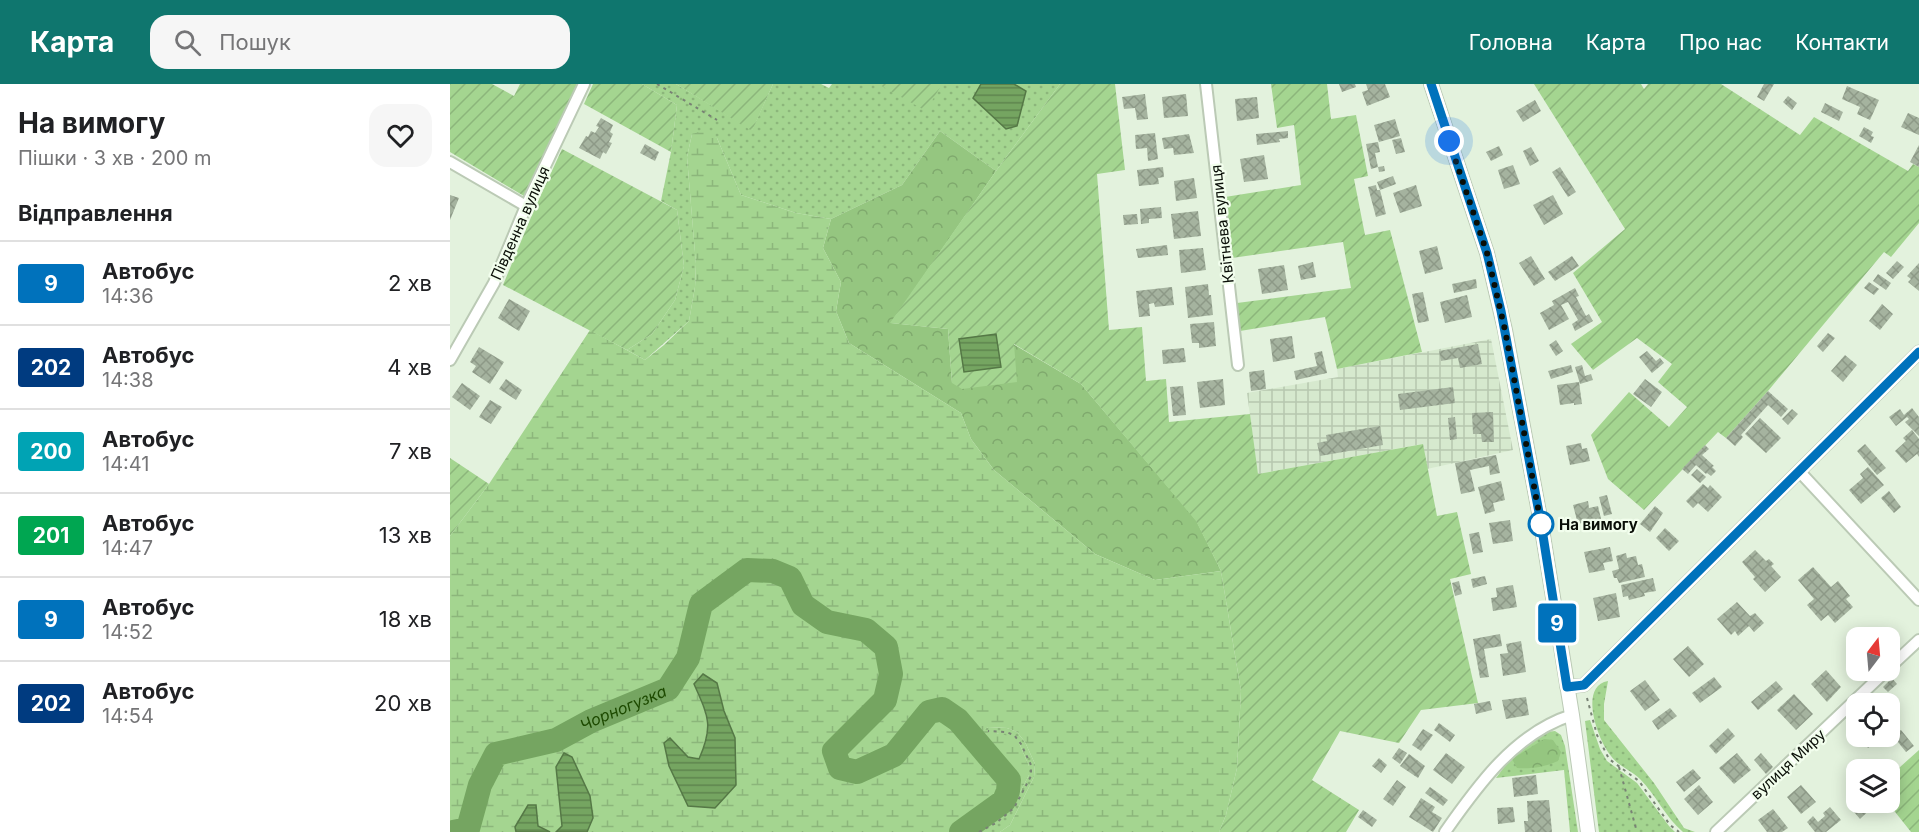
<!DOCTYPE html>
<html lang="uk">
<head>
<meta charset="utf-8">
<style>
  :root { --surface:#fff; --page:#f6f6f6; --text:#202124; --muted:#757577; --line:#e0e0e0; --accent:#0f766e }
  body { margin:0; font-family:Inter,sans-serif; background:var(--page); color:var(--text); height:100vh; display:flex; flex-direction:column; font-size:22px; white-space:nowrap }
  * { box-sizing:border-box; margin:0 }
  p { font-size:20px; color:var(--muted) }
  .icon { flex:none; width:33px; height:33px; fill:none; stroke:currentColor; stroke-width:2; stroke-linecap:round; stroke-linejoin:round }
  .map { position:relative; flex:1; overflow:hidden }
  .drawer { display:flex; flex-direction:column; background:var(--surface); width:450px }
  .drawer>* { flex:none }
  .badge { padding:0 12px; border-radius:4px; font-size:21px; line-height:39px }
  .needle { width:39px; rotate:16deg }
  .controls { position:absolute; left:1396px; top:543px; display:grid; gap:12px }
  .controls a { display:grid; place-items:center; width:54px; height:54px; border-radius:12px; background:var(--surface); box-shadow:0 3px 15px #0003; font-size:30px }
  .you { position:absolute; width:30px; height:30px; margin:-15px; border:4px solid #fff; border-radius:50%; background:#1a73e8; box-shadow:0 0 0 9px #1a73e833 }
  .map>.badge { position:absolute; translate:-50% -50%; box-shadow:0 0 0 3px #fff }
  h2 { padding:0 18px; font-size:22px; line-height:54px }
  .round { display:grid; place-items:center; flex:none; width:63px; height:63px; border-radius:18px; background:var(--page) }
  .head { display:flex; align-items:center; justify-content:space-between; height:102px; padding:0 18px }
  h1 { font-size:28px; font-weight:700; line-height:45px }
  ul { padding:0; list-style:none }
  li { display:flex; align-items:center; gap:18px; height:84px; padding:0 18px; border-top:2px solid var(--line) }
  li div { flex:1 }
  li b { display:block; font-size:22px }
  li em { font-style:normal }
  li .badge { min-width:66px; font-weight:700; text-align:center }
  header { display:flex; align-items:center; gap:36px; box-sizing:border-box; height:84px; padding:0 30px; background:var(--accent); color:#fff }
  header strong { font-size:28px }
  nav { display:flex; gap:33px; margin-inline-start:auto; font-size:21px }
  .search { width:420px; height:54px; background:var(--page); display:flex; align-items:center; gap:15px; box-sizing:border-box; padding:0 21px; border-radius:18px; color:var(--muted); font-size:22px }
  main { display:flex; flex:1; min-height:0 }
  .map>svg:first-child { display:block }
  .industrial { fill:url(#industrial-grid) }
  .grass { fill:url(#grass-dots) }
  .forest { fill:url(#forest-crowns) }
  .wetland { fill:url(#wetland-marsh); fill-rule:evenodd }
  .garden { fill:url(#garden-furrows) }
  .water { fill:url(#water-rules); stroke:#557846; stroke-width:1.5 }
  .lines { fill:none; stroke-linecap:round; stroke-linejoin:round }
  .river { stroke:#75a561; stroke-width:24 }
  .building { fill:url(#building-cross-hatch) }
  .minor-casing { stroke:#bbcab5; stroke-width:14 }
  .tertiary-casing { stroke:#bbcab5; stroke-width:15 }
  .secondary-casing { stroke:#bbcab5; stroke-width:16 }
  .path { stroke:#788274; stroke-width:2; stroke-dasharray:3 4.5; stroke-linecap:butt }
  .minor { stroke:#fff; stroke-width:10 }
  .tertiary { stroke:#fff; stroke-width:12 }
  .secondary { stroke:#fff; stroke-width:14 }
  .line-casing { stroke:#fff; stroke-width:14 }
  .line { stroke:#0072bc; stroke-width:9 }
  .walk { stroke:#090e07; stroke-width:6; stroke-dasharray:0 10.8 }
  .stop-dot { fill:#fff; stroke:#0072bc; stroke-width:3 }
  .labels { text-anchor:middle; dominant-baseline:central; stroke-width:4.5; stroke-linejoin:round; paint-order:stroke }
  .street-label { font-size:15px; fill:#090e07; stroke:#f2feed }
  .stop-label { font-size:15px; font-weight:bold; fill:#090e07; stroke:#f2feed; text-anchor:start }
  .water-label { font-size:16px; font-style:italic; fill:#1d4a00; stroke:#f2feed }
</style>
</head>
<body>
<header>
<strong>Карта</strong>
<div class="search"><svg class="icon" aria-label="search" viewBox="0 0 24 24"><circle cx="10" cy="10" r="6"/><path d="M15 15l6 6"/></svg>Пошук</div>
<nav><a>Головна</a><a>Карта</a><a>Про нас</a><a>Контакти</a></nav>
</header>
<main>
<section class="drawer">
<div class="head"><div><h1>На вимогу</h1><p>Пішки · 3 хв · 200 m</p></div><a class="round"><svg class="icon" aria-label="heart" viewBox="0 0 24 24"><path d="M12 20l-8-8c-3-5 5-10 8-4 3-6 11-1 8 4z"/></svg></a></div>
<h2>Відправлення</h2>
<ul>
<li><span class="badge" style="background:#0072bc;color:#fff">9</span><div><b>Автобус</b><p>14:36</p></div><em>2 хв</em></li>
<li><span class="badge" style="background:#003b80;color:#fff">202</span><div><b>Автобус</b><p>14:38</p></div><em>4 хв</em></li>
<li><span class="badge" style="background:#00a3b4;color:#fff">200</span><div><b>Автобус</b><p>14:41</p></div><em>7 хв</em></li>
<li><span class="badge" style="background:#00a651;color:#fff">201</span><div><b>Автобус</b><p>14:47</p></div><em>13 хв</em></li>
<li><span class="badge" style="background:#0072bc;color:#fff">9</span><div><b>Автобус</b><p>14:52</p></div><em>18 хв</em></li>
<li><span class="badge" style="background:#003b80;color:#fff">202</span><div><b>Автобус</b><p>14:54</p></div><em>20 хв</em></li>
</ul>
</section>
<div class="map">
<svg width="1469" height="748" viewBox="0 0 1469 748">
  <defs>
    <pattern id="industrial-grid" width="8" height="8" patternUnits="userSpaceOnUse" patternTransform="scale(1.5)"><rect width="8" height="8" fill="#d6e9ce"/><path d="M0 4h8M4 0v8" fill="none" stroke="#b6c7af"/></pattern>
    <pattern id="grass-dots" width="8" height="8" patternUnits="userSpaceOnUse" patternTransform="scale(1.5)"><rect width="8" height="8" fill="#a4d590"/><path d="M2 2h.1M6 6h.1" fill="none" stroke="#8cb67b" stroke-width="1.8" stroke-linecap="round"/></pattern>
    <pattern id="forest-crowns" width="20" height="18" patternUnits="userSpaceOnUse" patternTransform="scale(1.5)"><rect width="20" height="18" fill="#95c680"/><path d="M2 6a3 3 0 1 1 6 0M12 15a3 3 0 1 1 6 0" fill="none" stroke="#7fa96d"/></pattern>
    <pattern id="wetland-marsh" width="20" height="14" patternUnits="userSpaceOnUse" patternTransform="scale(1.5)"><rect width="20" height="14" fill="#a4d590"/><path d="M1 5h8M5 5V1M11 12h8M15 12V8" fill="none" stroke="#8cb67b"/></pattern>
    <pattern id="garden-furrows" width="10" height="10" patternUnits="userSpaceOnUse" patternTransform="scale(1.5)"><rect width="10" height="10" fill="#a4d590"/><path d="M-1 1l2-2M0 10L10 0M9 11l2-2" fill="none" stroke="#8cb67b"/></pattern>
    <pattern id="water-rules" width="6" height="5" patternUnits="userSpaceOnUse" patternTransform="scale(1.5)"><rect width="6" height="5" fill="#75a561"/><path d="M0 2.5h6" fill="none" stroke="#5e854e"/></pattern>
    <pattern id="building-cross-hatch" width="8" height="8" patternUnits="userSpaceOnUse" patternTransform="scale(1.5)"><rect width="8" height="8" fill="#a5b39f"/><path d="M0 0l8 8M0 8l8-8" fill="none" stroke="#8d9987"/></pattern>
  </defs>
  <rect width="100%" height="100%" fill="#e3f2dd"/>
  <path class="industrial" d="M1041 255 1063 366 977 385 972 360 808 390 797 309 888 293 887 285Z"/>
  <path class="grass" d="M192 0H226L302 46 323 0H371L379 4 382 0H531L523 15 576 7 564 0H610L546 87 490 47 452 101 381 135 346 129 291 111 267 54 242 50 237 73 246 180 245 203 239 237 195 276 177 266 202 250 225 216 234 182 227 126 211 117 221 68 227 21Z
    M1158 597 1154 620V636L1204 699 1234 744 1245 748H1233C1215 733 1206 711 1190 695 1181 686 1168 682 1161 672 1148 657 1128 602 1158 597Z
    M1140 636 1150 665 1157 677 1187 699 1219 742 1225 748H1149L1135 637Z
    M538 643 557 644 567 648 575 658 585 680 584 693 560 741 550 748H525L545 738 562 723 579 691V682L570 661 547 649H538L533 646Z
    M1105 647 1111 651 1115 662 1128 748H1120L1114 686 1046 694C1060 675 1079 648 1105 647Z"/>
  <path class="forest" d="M490 47 546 87 441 239 498 245 502 299 563 260 631 300 746 436 771 487 705 496 645 470 544 386 521 355 511 329 399 259 386 227 391 198 373 164 381 135 452 101Z
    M1094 655 1103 656 1111 668 1108 677C1095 683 1082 685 1067 684L1062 675Z"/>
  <path class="wetland" d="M252 47 267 54 291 111 346 129 381 135 373 164 391 198 386 227 399 259 511 329 521 355 544 386 645 470 705 496 771 487 791 607 787 684 776 731 769 748H550L560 741 584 693 585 680 575 658 567 648 557 644 538 643 534 646 563 653 570 661 579 682V691L562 723 545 738 525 748H137L143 734 106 683 112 742 106 748H100L88 742 86 721H78L65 743 66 748H0V452L39 400 140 246 195 276 214 261 239 237 245 203 246 181 237 73 242 50ZM267 599 274 627 285 654 238 722 220 654 238 673 249 675C263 641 258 633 244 600Z"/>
  <path class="garden" d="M0 0H42L64 12 70 0H127L74 112 0 68Z
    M143 0H192L227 21 221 68 134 20Z
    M226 0H323L302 47Z
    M428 0H492L476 27Z
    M610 0H665L675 86 647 90 659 246 692 243 696 297 716 295 719 338 800 330 808 390 973 360 987 432 1007 428 1021 490 1000 495 1028 619 971 626 949 659 890 647 862 696 909 726 896 748H769L776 731 787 684 791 607 771 487 746 437 631 300 564 260 567 298 512 305 502 299 498 245 440 239 546 87Z
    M821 0H877L881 35 906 31 918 92 904 95 915 151 940 146 972 268 887 285 875 233 790 247 787 219 901 204 893 158 782 174 775 113 851 101 844 41 827 44Z
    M1084 0H1191L1194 5 1198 0H1271L1350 51 1364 33 1458 87 1463 80 1469 83V139L1441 173 1434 168 1318 307 1276 354 1268 348 1194 426 1158 395 1141 351 1179 308 1219 343 1237 323 1208 298 1222 280 1187 254 1143 286 1121 260 1152 238 1123 189 1175 145Z
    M112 65 227 126 234 182 225 216 202 250 177 266 53 201 84 126Z
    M0 374 39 400 0 452Z
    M1469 666V748H1461L1438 719 1440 718V692Z"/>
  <path class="water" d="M531 0H564L576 7 567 42 556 45 523 14Z
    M546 250 551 283 514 288 509 255Z
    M253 590 267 599 274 627 285 654 286 701 265 724 238 722 219 682 214 659 220 654 238 673 249 675C264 641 258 632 244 600Z
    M114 669 122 673 140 712 143 734 137 748H106L112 742 106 683Z
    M78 721H86L88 742 100 748H66L65 743Z"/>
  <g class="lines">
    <path class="river" id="s1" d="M3 748 18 745 30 701 46 670 106 656 141 637 218 605 238 574 251 520 297 486 323 487 340 494 353 521 377 538 416 546 436 563 441 590 435 616 384 667 390 684 407 688 444 671 479 628 492 625 508 636 559 696 558 707 554 717 511 748"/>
  </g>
  <path class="building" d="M889 0H905L906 3 892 8Z
    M916 0H935L940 13 917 22 912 8 918 6Z
    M1314 0H1324L1314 17 1307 13Z
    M1397 2 1429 16 1420 36 1407 30 1410 23 1392 15Z
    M695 10 698 35 687 36 685 24 674 25 672 13Z
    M736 10 738 32 714 34 712 13Z
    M1338 12 1347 19 1342 26 1333 18Z
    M807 13 809 34 787 37 785 15Z
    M1085 16 1091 27 1073 38 1066 27Z
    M1375 19 1393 28 1389 37 1371 28Z
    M1458 29 1469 34V51L1451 43Z
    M151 34 163 41 160 48 163 50 159 58 162 59 156 70 153 68 150 75 129 64 136 52 138 53 141 47 145 49 149 43 146 42Z
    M945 35 950 52 929 58 924 41Z
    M1414 43 1423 48 1421 52 1424 53 1421 59 1409 52Z
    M838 47V54L829 55 830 58 807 61 806 50Z
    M705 49 708 75 698 77 697 64 686 65 685 51Z
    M739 50 744 69 724 71 723 64 714 65 712 54Z
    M951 54 955 68 946 70 942 56Z
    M928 58 930 68 925 69 928 83 934 82 935 87 929 88 928 83 921 85 916 60Z
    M195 60 209 68 205 77 190 69Z
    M1469 61V83L1460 78Z
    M1049 62 1053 71 1041 77 1036 68Z
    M1081 63 1089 77 1080 82 1073 67Z
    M814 71 818 95 794 98 790 75Z
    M1063 81 1070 100 1054 105 1048 86Z
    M713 83 714 93 708 94 709 100 689 102 687 86Z
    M1110 83 1126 108 1118 113 1102 88Z
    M943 92 946 100 930 106 936 130 926 133 918 103 926 101 927 106H930L927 98Z
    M744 94 747 114 726 117 724 97Z
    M966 101 972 122 950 129 943 109Z
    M0 111 9 114 0 136Z
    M1103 111 1113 130 1094 141 1083 121Z
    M711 123 712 134 699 135V139L691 140 690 125Z
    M748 127 751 152 724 155 721 130Z
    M687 130 688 140 674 141 673 131Z
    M717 161 718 171 688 174 686 165Z
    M987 162 993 185 975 190 969 167Z
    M753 164 756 186 731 189 729 166Z
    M1081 172 1095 195 1084 202 1069 179Z
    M1122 172 1129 182 1105 197 1098 188Z
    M1447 177 1454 183 1443 195 1436 189Z
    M863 178 866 193 851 196 848 182Z
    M1469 179V207L1458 198 1461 195 1457 192Z
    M834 181 838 206 812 210 808 185Z
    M1428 190 1441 199 1436 206 1423 197Z
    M1026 195 1027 204 1004 209 1002 200Z
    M1419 198 1429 205 1424 211 1414 204Z
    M758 200 759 211H761L763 231 738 234 735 203Z
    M722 203 724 221 705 223 704 219 699 220 700 232 689 233 686 207Z
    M1125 204 1129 212 1126 213 1136 232 1139 230 1143 237 1125 247 1122 240 1128 236 1118 218 1111 221 1119 235 1099 246 1090 229 1104 221 1102 217Z
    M973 208 979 237 968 239 962 210Z
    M1017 211 1022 233 995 239 990 218Z
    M59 215 80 227 69 247 48 234Z
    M1432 220 1443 230 1430 246 1419 237Z
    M764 238 766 262 749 264V259H742L740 240Z
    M1378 249 1385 254 1373 268 1367 262Z
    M842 252 845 274 823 278 820 255Z
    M1106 256 1113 267 1106 272 1099 261Z
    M1028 260 1032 280 1010 284 1008 274 991 277 989 267Z
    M29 263 54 278 40 300 22 288 26 282 20 278Z
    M734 264 736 278 713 280 712 266Z
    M872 267 877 289 846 296 844 287 867 282 864 269Z
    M1197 267 1206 277 1210 274 1214 279 1202 289 1189 273Z
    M1395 271 1407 281 1393 298 1381 287Z
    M1121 281 1123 288 1101 295 1098 287Z
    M1132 281 1135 292 1141 290 1143 296 1130 300 1125 283Z
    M814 286 816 305 801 307 799 288Z
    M56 295 72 306 66 316 49 305Z
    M773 295 775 321 750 324 747 298Z
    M1195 295 1212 308 1201 323 1183 310Z
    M1129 298 1132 320 1124 321V319L1110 321 1107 301Z
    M12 299 30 312 20 326 2 313Z
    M733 302 736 331 723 332 720 303Z
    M1003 303 1005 319 950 326 948 310Z
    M1318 307 1338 325 1331 333 1318 321 1291 351 1293 353 1285 362 1276 354Z
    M40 316 52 323 41 340 29 333Z
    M1462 324 1469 333V352L1455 338 1459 335 1457 333 1446 342 1439 333 1450 325 1454 331Z
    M1342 325 1348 330 1338 341 1332 335Z
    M1043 328 1044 358H1032L1031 350H1023L1022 329Z
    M1005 333 1007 355 1000 356 998 334Z
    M1310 334 1331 354 1316 369 1295 350Z
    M930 342 933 361 870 372 867 359 877 357 876 351Z
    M1462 346 1469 355V373L1467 370 1456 379 1445 367 1456 357 1453 354Z
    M1131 359 1132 365 1137 364 1140 377 1120 381 1116 362Z
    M1415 360 1436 384 1427 391 1407 367Z
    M1255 361 1259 365 1252 371 1264 382 1262 383 1266 387 1261 392 1257 389 1256 390 1246 381 1238 390 1232 385Z
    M1046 371 1050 389 1040 391 1039 382 1020 386 1025 407 1011 410 1005 379Z
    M1418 383 1434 401 1411 420 1399 406 1413 394 1410 390Z
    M1247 385 1256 393 1250 399 1241 391Z
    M1051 397 1055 416 1043 419 1045 427 1035 430 1028 403Z
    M1253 400 1258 404 1260 401 1272 413 1258 428 1248 419 1243 424 1236 417Z
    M1439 407 1451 423 1444 429 1431 414Z
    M1157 411 1162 430 1154 432 1149 413Z
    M1138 417 1139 424 1148 422 1152 439 1142 441 1141 437 1128 440 1123 421Z
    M1205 422 1213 429 1200 448 1190 440Z
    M1060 436 1063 457 1043 460 1039 439Z
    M1215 444 1229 457 1219 467 1206 454Z
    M1029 448 1033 468 1023 470 1019 450Z
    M1160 463 1163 477 1153 479 1155 486 1139 489 1134 468Z
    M1305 466 1316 477 1319 475 1324 480 1321 482 1331 493 1315 508 1303 495 1305 493 1292 478Z
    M1176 469 1177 474 1186 472 1188 481 1192 480 1195 493 1169 499 1167 494H1164L1162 487 1169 485 1166 472Z
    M1363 483 1381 503 1388 497 1400 512 1396 515 1403 523 1385 539 1378 531 1371 537 1357 521 1364 515 1348 496Z
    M1035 492 1037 500 1023 504 1021 495Z
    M1203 494 1206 507 1194 509 1195 512 1179 516 1178 512 1173 513 1171 501Z
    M1009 497 1012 510 1005 512 1002 499Z
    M1063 501 1067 523 1043 527 1041 514 1047 513 1046 504Z
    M1166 509 1170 533 1148 537 1143 514Z
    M1287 518 1300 532 1305 529 1314 539 1304 548 1299 542 1288 552 1285 547 1281 551 1267 535Z
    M1050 550 1052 562 1034 565 1039 593 1030 594 1023 555Z
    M1071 557 1076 588 1053 592 1050 570 1058 569 1056 560Z
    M1238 562 1254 580 1239 593 1223 575Z
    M1376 586 1391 603 1377 618 1361 600Z
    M1264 593 1272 603 1250 619 1242 609Z
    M1442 594 1447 600 1438 608 1433 603Z
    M1195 596 1210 616 1195 627 1180 607Z
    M1326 597 1333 605 1308 626 1301 618Z
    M1344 610 1363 630 1346 646 1327 626Z
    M1076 613 1079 631 1056 635 1052 616Z
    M1040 617 1042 626 1026 630 1024 620Z
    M1220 624 1227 632 1208 646 1202 637Z
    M989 639 1005 651 1000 658 984 646Z
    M1278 644 1285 652 1266 670 1259 662Z
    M973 645 983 651 971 667 962 661Z
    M1451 646 1464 662 1456 668 1443 652Z
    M1416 652H1439L1430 659 1428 656 1418 664 1412 656Z
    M949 664 957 669 950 680 942 674Z
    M996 669 1015 683 1002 700 983 686Z
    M1287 669 1301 686 1284 700 1269 684Z
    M1311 669 1323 683 1316 690 1304 676Z
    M959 670 975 682 968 694 950 682Z
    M929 674 937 681 931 689 922 682Z
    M1243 685 1251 694 1234 708 1226 698Z
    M1086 691 1088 710 1064 713 1062 694Z
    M1407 695V718H1428L1410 735 1399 722 1407 715 1397 704Z
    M947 696 956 703 943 722 933 715Z
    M1249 701 1263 718 1248 731 1234 715Z
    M1351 701 1366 718 1351 730 1337 713Z
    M980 703 998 716 993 722 975 709Z
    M971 714 985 723 982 728 992 734 983 748 959 733Z
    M1099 716 1102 748H1075L1074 737H1078L1077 717Z
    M1063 723 1065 738 1048 740 1047 724Z
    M1380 723 1391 736 1376 748H1365L1357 738 1363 732 1368 738 1375 732 1373 729Z
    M1323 725 1338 744 1332 748H1317L1308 736Z
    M913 726 927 736 922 743 908 733Z"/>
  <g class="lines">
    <defs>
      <path id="minor" d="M756 0 788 281
        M0 78 76 122
        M0 276 44 199 76 122 134 0
        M1349 387 1469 516
        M1440 583 1469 556
        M995 748C1028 701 1065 649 1122 631
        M1266 748 1437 586"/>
      <path id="tertiary" d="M1117 603 1134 601 1469 268"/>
      <path id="secondary" d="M981 0 1037 169 1055 246 1091 439 1122 631 1138 748"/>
    </defs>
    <use href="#minor" class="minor-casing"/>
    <use href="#tertiary" class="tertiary-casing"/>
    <use href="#secondary" class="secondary-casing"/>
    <path class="path" d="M207 0 267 36
      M1137 614 1147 651 1159 675 1189 697 1220 741 1229 748
      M1169 683 1187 748
      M529 748 546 739 564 724 581 692V681L571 660 564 651 556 648 538 647"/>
    <use href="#minor" class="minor"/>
    <use href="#tertiary" class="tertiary"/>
    <use href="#secondary" class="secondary"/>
  </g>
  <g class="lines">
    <defs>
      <path id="line" d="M981 0 1037 169 1051 227 1091 439 1117 603 1134 601 1469 268"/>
    </defs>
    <use href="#line" class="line-casing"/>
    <use href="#line" class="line"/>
    <path class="walk" d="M999 57 1037 169 1055 246 1091 440"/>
  </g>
  <circle class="stop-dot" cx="1091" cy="440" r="12"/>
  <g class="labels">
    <g class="street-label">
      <text transform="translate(70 139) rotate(-66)">Південна вулиця</text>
      <text transform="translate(772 140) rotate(-96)">Квітнева вулиця</text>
      <text transform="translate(1338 680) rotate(-43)">вулиця Миру</text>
    </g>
    <g class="stop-label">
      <text x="1109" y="440">На вимогу</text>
    </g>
    <g class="water-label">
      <text stroke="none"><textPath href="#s1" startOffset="232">Чорногузка</textPath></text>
    </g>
  </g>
</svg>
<div class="controls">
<a><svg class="needle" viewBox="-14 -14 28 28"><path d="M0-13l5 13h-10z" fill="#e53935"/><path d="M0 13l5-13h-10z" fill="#757577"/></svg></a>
<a><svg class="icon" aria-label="locate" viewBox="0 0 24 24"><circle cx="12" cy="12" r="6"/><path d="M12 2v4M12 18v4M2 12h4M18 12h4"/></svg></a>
<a><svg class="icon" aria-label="layers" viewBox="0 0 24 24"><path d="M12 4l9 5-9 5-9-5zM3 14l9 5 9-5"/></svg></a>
</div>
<div class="you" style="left:999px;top:57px"></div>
<b class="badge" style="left:1107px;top:539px;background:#0072bc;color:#fff">9</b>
</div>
</main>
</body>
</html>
